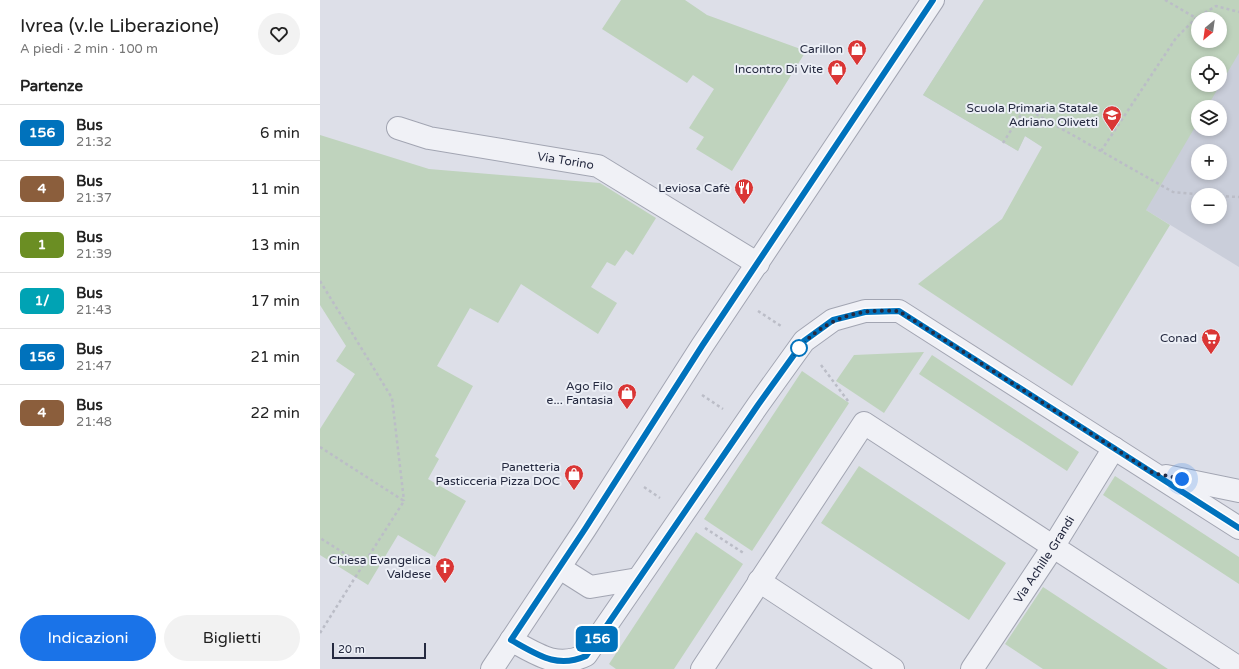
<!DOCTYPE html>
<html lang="it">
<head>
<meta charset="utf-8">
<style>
  :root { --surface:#fff; --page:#f2f2f2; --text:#222; --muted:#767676; --line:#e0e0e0; --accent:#1a73e8 }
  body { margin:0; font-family:"Varela Round",sans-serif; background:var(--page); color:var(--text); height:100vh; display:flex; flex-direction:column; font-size:15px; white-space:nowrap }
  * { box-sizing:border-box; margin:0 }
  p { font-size:13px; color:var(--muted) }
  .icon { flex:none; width:22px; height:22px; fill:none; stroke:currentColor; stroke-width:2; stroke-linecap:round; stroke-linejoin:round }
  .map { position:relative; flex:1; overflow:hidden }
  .sheet { display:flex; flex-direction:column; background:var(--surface); width:320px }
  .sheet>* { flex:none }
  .badge { padding:0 8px; border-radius:6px; font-size:14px; line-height:26px }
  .needle { width:26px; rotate:209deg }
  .tools { position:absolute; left:871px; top:12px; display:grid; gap:8px }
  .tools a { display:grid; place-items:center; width:36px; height:36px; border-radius:50%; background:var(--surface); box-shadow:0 2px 6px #0003; font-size:20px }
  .scale { position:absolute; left:12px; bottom:10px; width:94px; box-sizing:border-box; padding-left:4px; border:2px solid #252a40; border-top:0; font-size:11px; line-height:14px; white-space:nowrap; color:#252a40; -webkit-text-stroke:3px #eceff6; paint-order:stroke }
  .you { position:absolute; width:20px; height:20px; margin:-10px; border:3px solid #fff; border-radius:50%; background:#1a73e8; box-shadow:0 0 0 6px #1a73e833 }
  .map>.badge { position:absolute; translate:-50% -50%; box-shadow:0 0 0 2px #fff }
  h2 { padding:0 20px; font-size:15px; line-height:36px }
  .round { display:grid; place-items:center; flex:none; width:42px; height:42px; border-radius:21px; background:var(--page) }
  .headline { display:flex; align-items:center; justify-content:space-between; height:68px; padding:0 20px }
  h1 { font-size:19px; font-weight:600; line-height:30px }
  .button { display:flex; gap:8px; margin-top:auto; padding:8px 20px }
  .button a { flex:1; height:46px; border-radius:24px; background:var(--accent); color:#fff; font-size:16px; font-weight:600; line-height:46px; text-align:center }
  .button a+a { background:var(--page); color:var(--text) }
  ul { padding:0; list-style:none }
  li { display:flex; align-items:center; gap:12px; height:56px; padding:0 20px; border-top:1px solid var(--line) }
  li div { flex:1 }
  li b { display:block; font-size:15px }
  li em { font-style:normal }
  li .badge { min-width:44px; font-weight:700; text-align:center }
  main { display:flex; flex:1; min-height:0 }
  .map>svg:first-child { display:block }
  .built { fill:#caceda; fill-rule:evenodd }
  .green { fill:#bfd3bd; fill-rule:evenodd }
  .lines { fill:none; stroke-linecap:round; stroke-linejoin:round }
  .minor-casing { stroke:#a2a5b2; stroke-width:24 }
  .tertiary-casing { stroke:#a2a5b2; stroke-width:24 }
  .path { stroke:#bbbdc7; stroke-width:2.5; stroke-dasharray:3 3; stroke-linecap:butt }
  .minor { stroke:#f0f1f6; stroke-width:22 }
  .tertiary { stroke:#f0f1f6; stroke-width:22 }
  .line-casing { stroke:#fff; stroke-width:9 }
  .line { stroke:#0072bc; stroke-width:6 }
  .walk { stroke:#252a40; stroke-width:4; stroke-dasharray:0 7.2 }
  .stop-dot { fill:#fff; stroke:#0072bc; stroke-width:2 }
  .labels { text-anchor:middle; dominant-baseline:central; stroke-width:4; stroke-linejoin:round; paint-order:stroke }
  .poi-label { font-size:12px; fill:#252a40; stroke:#eceff6; text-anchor:end }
  .street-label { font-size:12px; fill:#252a40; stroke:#eceff6 }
</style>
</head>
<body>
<main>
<section class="sheet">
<div class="headline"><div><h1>Ivrea (v.le Liberazione)</h1><p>A piedi · 2 min · 100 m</p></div><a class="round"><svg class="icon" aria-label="heart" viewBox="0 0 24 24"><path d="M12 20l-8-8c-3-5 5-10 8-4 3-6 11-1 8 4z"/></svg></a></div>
<h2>Partenze</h2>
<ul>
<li><span class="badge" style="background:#0072bc;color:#fff">156</span><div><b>Bus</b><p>21:32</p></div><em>6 min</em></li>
<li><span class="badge" style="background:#8b5e3c;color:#fff">4</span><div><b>Bus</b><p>21:37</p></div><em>11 min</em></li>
<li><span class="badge" style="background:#6b8e23;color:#fff">1</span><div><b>Bus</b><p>21:39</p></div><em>13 min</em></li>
<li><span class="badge" style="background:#00a3b4;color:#fff">1/</span><div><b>Bus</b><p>21:43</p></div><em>17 min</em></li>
<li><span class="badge" style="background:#0072bc;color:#fff">156</span><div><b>Bus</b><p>21:47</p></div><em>21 min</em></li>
<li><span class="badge" style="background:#8b5e3c;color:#fff">4</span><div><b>Bus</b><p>21:48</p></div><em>22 min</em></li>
</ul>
<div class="button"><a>Indicazioni</a><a>Biglietti</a></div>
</section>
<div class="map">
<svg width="919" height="669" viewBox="0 0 919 669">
  <rect width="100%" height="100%" fill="#dddfe8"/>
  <path class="built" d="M664 0H919V267L705 136 698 151 603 95ZM878 19H900V41H878ZM878 63H900V85H878ZM878 107H900V129H878ZM878 151H900V173H878ZM878 195H900V217H878Z"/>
  <path class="green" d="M301 0H365L387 15 486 51 412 171 376 149 384 137 369 128 394 89 373 75 367 83 282 29Z
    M664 0H919V53L887 107H878V122L826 210 850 225 752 386 598 284 682 219 722 147 705 136 698 151 603 95ZM878 19H900V41H878ZM878 63H900V85H878Z
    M0 135 109 169 280 183 336 218 313 255 306 250 295 266 287 262 271 287 297 303 278 334 201 284 178 323 150 308 117 366 153 386 115 456 119 459 108 479 146 501 115 557 78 535 48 585 0 555V429L35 374 16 361 26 346 0 305Z
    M604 352 564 413 516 381 534 355Z
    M612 355 759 452 747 471 599 374Z
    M482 371 529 403 432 551 384 519Z
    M539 466 686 563 649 620 501 523Z
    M795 476 919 557V584L783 495Z
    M376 532 423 564 354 669H296L289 664Z
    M723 587 848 669H723L685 644Z"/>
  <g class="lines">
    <defs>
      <g id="minor">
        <path id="s1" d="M78 128 109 138 278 166 438 264"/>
        <path d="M846 476 919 491"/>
        <path d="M240 568 270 587 318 579"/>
        <path d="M439 581 573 669"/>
        <path d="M191 640C218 655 237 669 266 655L438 405 484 341 513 320 545 311H579L919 528"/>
        <path d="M382 669 544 423 919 668"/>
        <path id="s2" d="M652 669 733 547 794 448"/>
      </g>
      <path id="tertiary" d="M172 669 265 529 382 346 613 0"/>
    </defs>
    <use href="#minor" class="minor-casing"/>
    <use href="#tertiary" class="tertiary-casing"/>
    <path class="path" d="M845 0 876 18
      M683 143 705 108 853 192 888 195
      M781 151 856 38 876 18 896 6 919 12
      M900 196 919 197
      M0 281 72 398 84 501
      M438 311 461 326
      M501 365 528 401
      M382 395 403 409
      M0 447 84 501 43 565 0 538
      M324 487 340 498
      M385 528 425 554
      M0 633 43 565"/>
    <use href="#minor" class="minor"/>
    <use href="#tertiary" class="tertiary"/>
  </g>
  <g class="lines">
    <defs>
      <path id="line" d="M613 0 382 346 265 529 191 640C218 655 237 669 266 656L438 405 484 341 513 320 545 312 579 311 919 528"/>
    </defs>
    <use href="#line" class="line-casing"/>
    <use href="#line" class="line"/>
    <path class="walk" d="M479 348 475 354C491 331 517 316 545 312 556 310 568 311 579 311L833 473 862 479"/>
  </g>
  <defs>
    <symbol id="shop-pin" viewBox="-11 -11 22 30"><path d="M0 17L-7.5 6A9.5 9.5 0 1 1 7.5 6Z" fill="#da3635" stroke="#eceff6"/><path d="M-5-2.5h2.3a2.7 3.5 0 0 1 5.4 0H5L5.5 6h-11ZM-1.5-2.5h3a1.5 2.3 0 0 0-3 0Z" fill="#fff"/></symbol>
    <symbol id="school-pin" viewBox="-11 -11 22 30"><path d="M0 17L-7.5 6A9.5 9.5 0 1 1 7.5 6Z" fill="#da3635" stroke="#eceff6"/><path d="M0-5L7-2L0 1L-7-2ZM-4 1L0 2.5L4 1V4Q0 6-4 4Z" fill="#fff"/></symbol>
    <symbol id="restaurant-pin" viewBox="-11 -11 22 30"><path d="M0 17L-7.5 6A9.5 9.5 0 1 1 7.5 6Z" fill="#da3635" stroke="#eceff6"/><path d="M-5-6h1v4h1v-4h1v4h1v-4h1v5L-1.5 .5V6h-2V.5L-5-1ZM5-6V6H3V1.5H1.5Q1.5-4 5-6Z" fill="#fff"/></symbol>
    <symbol id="supermarket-pin" viewBox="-11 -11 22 30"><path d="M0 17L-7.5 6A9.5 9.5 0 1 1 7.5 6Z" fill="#da3635" stroke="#eceff6"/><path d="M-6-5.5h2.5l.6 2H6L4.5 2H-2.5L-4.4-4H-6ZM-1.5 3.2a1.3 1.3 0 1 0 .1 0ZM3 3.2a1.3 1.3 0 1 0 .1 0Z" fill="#fff"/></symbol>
    <symbol id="church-pin" viewBox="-11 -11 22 30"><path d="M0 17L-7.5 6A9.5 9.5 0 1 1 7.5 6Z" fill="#da3635" stroke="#eceff6"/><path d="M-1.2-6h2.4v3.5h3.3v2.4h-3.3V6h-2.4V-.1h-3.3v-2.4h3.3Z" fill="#fff"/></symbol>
  </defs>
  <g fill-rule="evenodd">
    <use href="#shop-pin" x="526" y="38" width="22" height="30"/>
    <use href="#shop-pin" x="506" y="58" width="22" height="30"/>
    <use href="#school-pin" x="781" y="104" width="22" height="30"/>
    <use href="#restaurant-pin" x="413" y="177" width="22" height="30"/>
    <use href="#supermarket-pin" x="880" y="327" width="22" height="30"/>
    <use href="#shop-pin" x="296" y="382" width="22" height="30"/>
    <use href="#shop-pin" x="243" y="463" width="22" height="30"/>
    <use href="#church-pin" x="114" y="556" width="22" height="30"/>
  </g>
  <circle class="stop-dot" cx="479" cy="348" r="8"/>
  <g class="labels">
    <g class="poi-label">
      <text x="523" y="49">Carillon</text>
      <text x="503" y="69">Incontro Di Vite</text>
      <text x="778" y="108">Scuola Primaria Statale<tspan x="778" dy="14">Adriano Olivetti</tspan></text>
      <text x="410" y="188">Leviosa Cafè</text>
      <text x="877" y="338">Conad</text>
      <text x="293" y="386">Ago Filo<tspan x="293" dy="14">e... Fantasia</tspan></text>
      <text x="240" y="467">Panetteria<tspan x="240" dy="14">Pasticceria Pizza DOC</tspan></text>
      <text x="111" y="560">Chiesa Evangelica<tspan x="111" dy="14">Valdese</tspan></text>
    </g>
    <g class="street-label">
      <text stroke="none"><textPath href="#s1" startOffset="171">Via Torino</textPath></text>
      <text stroke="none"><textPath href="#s2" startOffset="131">Via Achille Grandi</textPath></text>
    </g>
  </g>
</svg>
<div class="tools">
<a><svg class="needle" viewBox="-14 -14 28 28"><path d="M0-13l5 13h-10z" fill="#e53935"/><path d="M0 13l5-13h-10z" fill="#767676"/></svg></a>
<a><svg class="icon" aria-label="locate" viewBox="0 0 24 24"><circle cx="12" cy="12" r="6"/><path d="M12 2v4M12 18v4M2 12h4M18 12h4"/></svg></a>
<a><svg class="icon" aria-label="layers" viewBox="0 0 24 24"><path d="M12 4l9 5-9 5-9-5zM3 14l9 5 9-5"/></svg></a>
<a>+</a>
<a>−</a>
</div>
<div class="scale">20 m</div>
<div class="you" style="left:862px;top:479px"></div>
<b class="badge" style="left:277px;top:639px;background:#0072bc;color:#fff">156</b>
</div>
</main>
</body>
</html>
